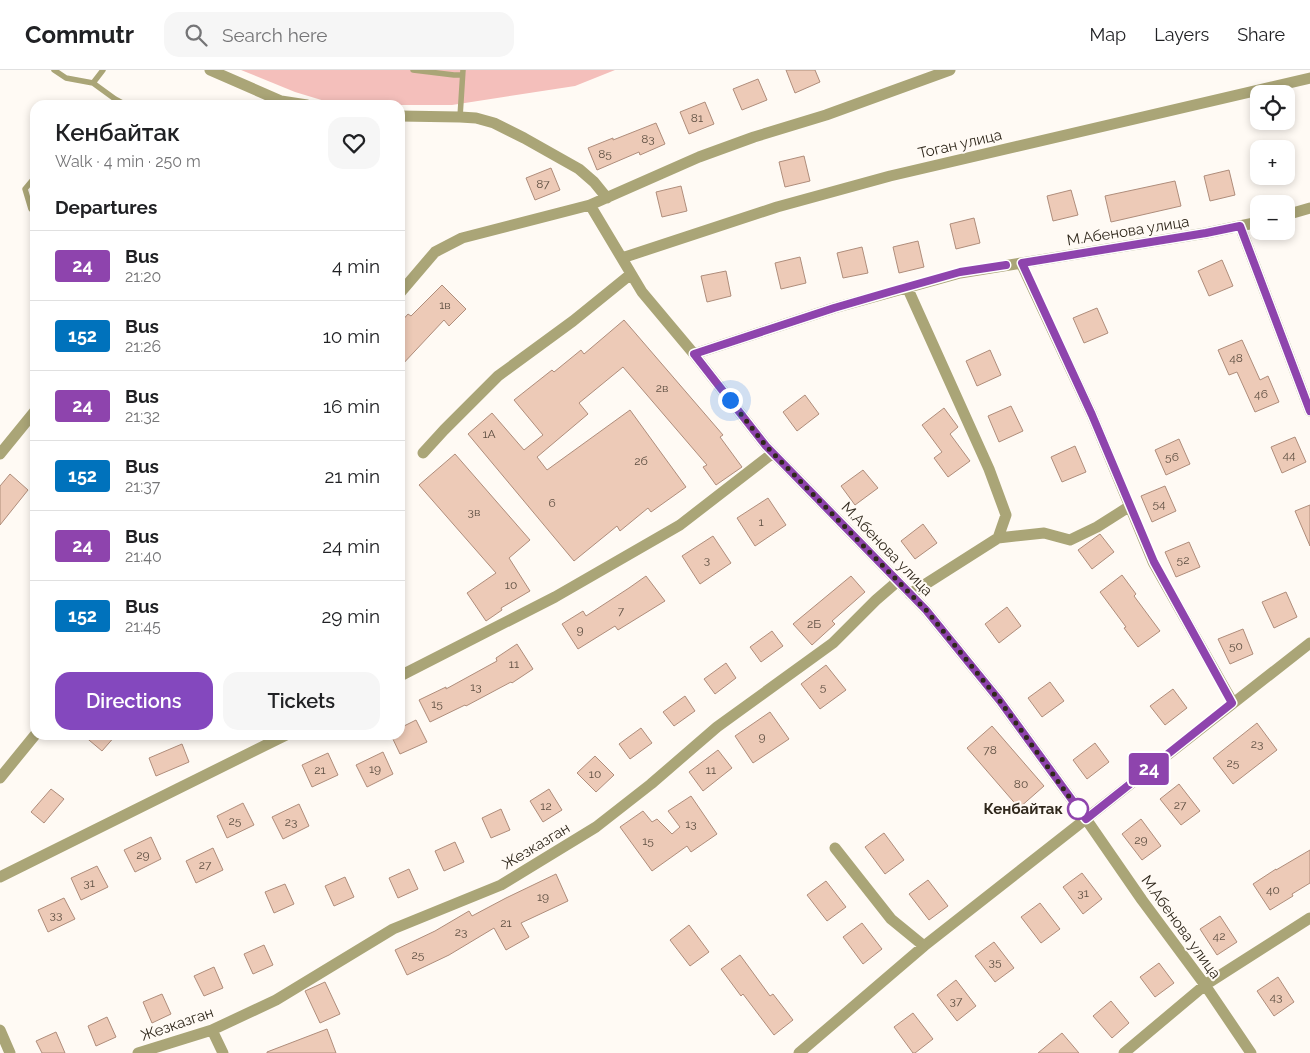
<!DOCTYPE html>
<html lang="en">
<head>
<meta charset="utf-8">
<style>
  :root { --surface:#fff; --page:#f6f6f6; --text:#202124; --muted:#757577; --line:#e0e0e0; --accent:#8448be }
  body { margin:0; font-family:Raleway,sans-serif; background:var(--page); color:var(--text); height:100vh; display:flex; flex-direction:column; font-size:19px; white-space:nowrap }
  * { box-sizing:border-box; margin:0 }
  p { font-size:16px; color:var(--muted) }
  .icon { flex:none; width:28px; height:28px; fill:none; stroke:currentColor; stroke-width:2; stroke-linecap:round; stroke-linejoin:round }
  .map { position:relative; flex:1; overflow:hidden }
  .sheet { position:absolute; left:30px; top:30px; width:375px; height:640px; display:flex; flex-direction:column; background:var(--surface); border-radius:15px; box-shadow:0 2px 8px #0003 }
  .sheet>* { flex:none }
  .badge { padding:0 10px; border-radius:4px; font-size:18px; line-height:32px }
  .buttons { position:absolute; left:1250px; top:15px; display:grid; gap:10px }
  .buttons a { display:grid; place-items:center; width:45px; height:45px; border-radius:10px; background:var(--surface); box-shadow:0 2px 8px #0003; font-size:25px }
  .you { position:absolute; width:25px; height:25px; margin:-12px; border:4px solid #fff; border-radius:50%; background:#1a73e8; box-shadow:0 0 0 8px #1a73e833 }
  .map>.badge { position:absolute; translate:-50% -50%; box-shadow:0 0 0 2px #fff }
  h2 { padding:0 25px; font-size:19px; line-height:45px }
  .round { display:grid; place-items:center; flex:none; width:52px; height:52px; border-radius:15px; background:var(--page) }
  .summary { display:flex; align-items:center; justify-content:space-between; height:85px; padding:0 25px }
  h1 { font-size:24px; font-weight:600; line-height:38px }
  .cta { display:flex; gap:10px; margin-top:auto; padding:10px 25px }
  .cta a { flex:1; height:58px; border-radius:15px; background:var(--accent); color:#fff; font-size:20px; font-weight:600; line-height:58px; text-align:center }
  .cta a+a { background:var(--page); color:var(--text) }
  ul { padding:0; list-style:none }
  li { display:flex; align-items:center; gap:15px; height:70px; padding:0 25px; border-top:1px solid var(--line) }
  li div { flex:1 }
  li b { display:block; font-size:19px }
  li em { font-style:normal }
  li .badge { min-width:55px; font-weight:700; text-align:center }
  header { display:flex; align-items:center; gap:30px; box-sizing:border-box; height:70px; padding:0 25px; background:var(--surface); border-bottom:1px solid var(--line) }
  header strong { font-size:24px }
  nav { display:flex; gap:28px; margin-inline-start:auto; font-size:18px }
  .search { width:350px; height:45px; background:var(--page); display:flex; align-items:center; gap:12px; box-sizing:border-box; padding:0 18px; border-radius:15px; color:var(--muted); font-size:19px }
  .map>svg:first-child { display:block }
  .green { fill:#f4bfbb }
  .building { fill:#edcab7; stroke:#af8d7b }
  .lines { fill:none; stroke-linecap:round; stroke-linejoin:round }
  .lane { stroke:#aaa577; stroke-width:5.5 }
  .street { stroke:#aaa577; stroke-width:11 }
  .line-casing { stroke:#fff; stroke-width:11 }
  .line { stroke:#8e44ad; stroke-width:8 }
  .walk { stroke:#30281c; stroke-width:5; stroke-dasharray:0 9 }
  .stop-dot { fill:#fff; stroke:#8e44ad; stroke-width:2.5 }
  .labels { text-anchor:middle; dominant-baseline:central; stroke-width:4; stroke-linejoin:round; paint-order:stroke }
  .number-label { font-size:12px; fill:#5f5043 }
  .street-label { font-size:15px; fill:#30281c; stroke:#fffaf4 }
  .stop-label { font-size:15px; font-weight:bold; fill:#30281c; stroke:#fffaf4; text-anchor:end }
</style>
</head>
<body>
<header>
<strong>Commutr</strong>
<div class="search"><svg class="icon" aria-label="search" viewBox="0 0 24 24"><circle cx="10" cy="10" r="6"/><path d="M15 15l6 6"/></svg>Search here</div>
<nav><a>Map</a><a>Layers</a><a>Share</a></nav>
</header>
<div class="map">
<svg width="1310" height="983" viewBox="0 0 1310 983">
  <rect width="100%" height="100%" fill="#fffaf4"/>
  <path class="green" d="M241 0H615L575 16 452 35H338L295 22Z"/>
  <path class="building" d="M786 0H815L820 12 795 23Z
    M758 9 767 30 742 40 733 19Z
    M705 32 714 54 689 64 680 42Z
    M656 53 665 74 640 85 639 82 597 100 588 78 613 68V70Z
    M804 86 810 111 785 117 779 92Z
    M551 98 560 120 535 130 526 108Z
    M1229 100 1235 125 1210 131 1204 106Z
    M1175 111 1181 136 1111 152 1105 126Z
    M681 116 687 141 662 147 656 122Z
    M1071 120 1078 145 1053 151 1047 126Z
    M974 148 980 173 956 179 950 154Z
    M918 171 924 197 899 203 893 177Z
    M862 177 868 203 843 208 837 183Z
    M800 187 806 213 781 219 775 193Z
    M1222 190 1233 216 1209 226 1198 201Z
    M726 201 731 226 707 232 701 206Z
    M442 215 466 239 449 256 444 250 400 297V253L408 244 411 246Z
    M1097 238 1108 263 1084 273 1073 248Z
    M624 250 723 365 720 367 742 397 716 415 703 397 707 395 623 297 579 333 588 344 537 387 547 400 630 340 686 417 651 442 648 438 620 461 617 456 574 491 468 364 492 343 524 380 543 365 514 330 552 300 554 302 581 280 584 284Z
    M1242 270 1260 310 1268 306 1279 332 1255 342 1237 302 1229 305 1218 280Z
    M990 280 1001 305 977 316 966 291Z
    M805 325 819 344 797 361 783 342Z
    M1011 336 1023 361 999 372 988 346Z
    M944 338 958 357 950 364 970 391 948 407 934 388 942 382 922 355Z
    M1295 367 1306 392 1282 403 1271 377Z
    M1179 369 1190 394 1166 405 1155 380Z
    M1075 376 1086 402 1062 412 1051 387Z
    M455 384 530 470 509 488 530 521 501 538 502 540 486 551 467 523 496 503 419 415Z
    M863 400 878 418 855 435 841 416Z
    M10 404 28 420 0 455V416Z
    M1165 416 1176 441 1152 452 1141 426Z
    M768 428 786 455 755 476 737 448Z
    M1310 435V476L1295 441Z
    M923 454 937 473 915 489 901 471Z
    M1100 464 1114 482 1092 499 1078 480Z
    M713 466 731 493 700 514 682 486Z
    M1189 472 1200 497 1176 507 1165 482Z
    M1122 505 1136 524 1134 526 1160 561 1138 577 1124 558 1126 557 1100 522Z
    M646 506 665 531 618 560 615 556 578 579 562 554 583 541 586 546 629 518Z
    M851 506 865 522 832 551 835 554 812 575 793 554Z
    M1286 522 1297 547 1274 558 1262 532Z
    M1007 537 1021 556 999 573 985 554Z
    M1243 559 1253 584 1230 594 1218 569Z
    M772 561 783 576 761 592 750 577Z
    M517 574 533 599 512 613 511 612 466 636 465 635 430 652 419 630 446 617V619L497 591 496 588Z
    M726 593 736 608 715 624 704 609Z
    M826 595 846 620 820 639 801 614Z
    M1050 612 1064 631 1042 647 1028 628Z
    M1173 619 1187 638 1165 655 1150 636Z
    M685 626 695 641 674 656 663 642Z
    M770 642 789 669 753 693 735 666Z
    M416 650 427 672 400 684 391 665H400V658Z
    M1257 653 1277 680 1233 714 1213 688Z
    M992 656 1044 716 1019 738 967 678Z
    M641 658 652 673 630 689 619 674Z
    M83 665H116L102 681Z
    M1095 673 1109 692 1087 709 1073 690Z
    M182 674 189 692 156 706 149 688Z
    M718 680 732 698 703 721 689 702Z
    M383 682 393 704 367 717 356 695Z
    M328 683 338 705 312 717 302 695Z
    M595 686 614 705 596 722 577 703Z
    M1179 714 1200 741 1181 755 1160 729Z
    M51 719 64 729 44 753 31 742Z
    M549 719 562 740 543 752 530 731Z
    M691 726 717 764 691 782 687 776 652 801 620 757 643 741 652 752 657 749 672 764 680 757 668 741Z
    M243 733 254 755 227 768 217 746Z
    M299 734 309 756 283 769 272 747Z
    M501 739 510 760 491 768 482 748Z
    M1141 749 1161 776 1142 790 1122 764Z
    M884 763 904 790 885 804 865 777Z
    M151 767 161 789 135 802 124 780Z
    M455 772 464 792 444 801 435 781Z
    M213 778 223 800 196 813 186 791Z
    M1310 780V813L1292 824 1293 826 1270 840 1253 814 1276 799V800Z
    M97 796 108 817 81 830 71 808Z
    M409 799 418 819 398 828 389 808Z
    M1082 803 1102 829 1083 844 1063 817Z
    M556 804 568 831 521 853 529 867 506 880 494 858 449 885 407 905 395 880 435 861 469 841 472 846 506 828Z
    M345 807 354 827 334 836 325 816Z
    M928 810 948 836 929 850 909 824Z
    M826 811 846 837 827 851 807 825Z
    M285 814 294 834 274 843 265 822Z
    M64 828 75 849 48 862 38 840Z
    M1040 833 1060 859 1041 873 1021 847Z
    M1220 846 1237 872 1217 885 1200 859Z
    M862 853 882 879 863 894 843 867Z
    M689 855 709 882 690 896 670 870Z
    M994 872 1014 898 995 912 975 886Z
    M264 875 273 895 253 904 244 884Z
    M740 885 770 926 773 924 793 950 774 965 743 924 741 926 721 899Z
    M1159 893 1174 913 1155 927 1140 907Z
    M214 897 223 918 204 926 194 906Z
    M1278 907 1294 932 1274 946 1257 921Z
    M956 910 976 936 957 951 937 925Z
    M325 912 340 944 320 953 305 921Z
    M162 924 171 944 152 953 143 932Z
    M1111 931 1129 953 1112 968 1093 946Z
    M913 943 933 969 915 983H913L894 957Z
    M107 947 116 967 96 976 88 956Z
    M327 959 336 983H267V982Z
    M56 962 65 983H42L36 971Z
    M1062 963 1079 983H1038Z"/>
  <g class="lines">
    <path class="lane" d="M54 0 66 8 93 13 115 29 126 35
      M413 0 454 5H462
      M93 13 103 0
      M460 47 463 0
      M31 139 25 119 35 107"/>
    <path class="street" d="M210 0 281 31 307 35
      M400 46 460 47 476 48 494 53 524 68 579 99 594 112 607 128
      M590 135 642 222 694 284 766 376 926 540 1000 631 1086 749 1142 830 1205 915 1251 983
      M1286 145 1310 138
      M1240 156 1310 341
      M622 188 777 137 890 106 1310 8
      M1021 193 1092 345 1153 492 1233 633
      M907 217 989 399 1006 445 998 468 910 524
      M400 223 435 182 462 168 590 135 699 87 754 67 826 45 950 0
      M694 284 834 238 960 203 1206 163 1259 152
      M423 383 444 360 498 306 573 251 631 204
      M0 384 35 341
      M998 468 1044 463 1070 470 1097 457 1130 436
      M400 606 555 527 680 455 773 383
      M0 708 35 665
      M835 778 891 849 924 876
      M0 807 286 665
      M0 960 10 983
      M212 960 223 983
      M138 983 212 960 276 930 393 859 501 815 596 757 651 714 717 657 833 573 876 530 898 511
      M799 983 924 876 1310 573
      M1124 983 1205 915 1310 848"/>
  </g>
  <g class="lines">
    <defs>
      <path id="line" d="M1006 195 960 202 889 222 834 238 694 284 766 376 926 540 1000 631 1086 749 1232 633 1154 492 1092 345 1022 193 1206 163 1240 156 1310 341"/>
    </defs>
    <use href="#line" class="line-casing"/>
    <use href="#line" class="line"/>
    <path class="walk" d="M730 330 766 376 926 540 1000 631 1078 739"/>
  </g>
  <circle class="stop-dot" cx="1078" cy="739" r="10"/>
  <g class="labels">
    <g class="number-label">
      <text x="697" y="48">81</text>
      <text x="648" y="69">83</text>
      <text x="605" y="84">85</text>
      <text x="543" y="114">87</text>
      <text x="445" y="235">1в</text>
      <text x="1236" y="288">48</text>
      <text x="662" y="318">2в</text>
      <text x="1261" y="324">46</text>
      <text x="489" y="364">1А</text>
      <text x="1289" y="385">44</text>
      <text x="1172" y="387">56</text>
      <text x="641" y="391">2б</text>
      <text x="552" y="433">6</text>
      <text x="1159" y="434">54</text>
      <text x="474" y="442">3в</text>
      <text x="761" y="452">1</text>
      <text x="707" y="490">3</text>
      <text x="1183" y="490">52</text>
      <text x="511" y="515">10</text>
      <text x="621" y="541">7</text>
      <text x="814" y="554">2Б</text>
      <text x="580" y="560">9</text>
      <text x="1236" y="576">50</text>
      <text x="514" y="594">11</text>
      <text x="476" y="617">13</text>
      <text x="823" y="617">5</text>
      <text x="437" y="634">15</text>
      <text x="762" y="667">9</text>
      <text x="1257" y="674">23</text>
      <text x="990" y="680">78</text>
      <text x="1233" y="693">25</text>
      <text x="375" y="699">19</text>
      <text x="320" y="700">21</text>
      <text x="711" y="700">11</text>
      <text x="595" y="704">10</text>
      <text x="1021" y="714">80</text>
      <text x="1180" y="735">27</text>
      <text x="546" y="736">12</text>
      <text x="235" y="751">25</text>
      <text x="291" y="752">23</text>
      <text x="691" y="754">13</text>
      <text x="1141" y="770">29</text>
      <text x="648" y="771">15</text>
      <text x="143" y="785">29</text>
      <text x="205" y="795">27</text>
      <text x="89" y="813">31</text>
      <text x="1273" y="820">40</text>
      <text x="1083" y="823">31</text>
      <text x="543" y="827">19</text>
      <text x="56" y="845">33</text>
      <text x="506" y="853">21</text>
      <text x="461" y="862">23</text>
      <text x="1219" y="866">42</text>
      <text x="418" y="885">25</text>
      <text x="995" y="892">35</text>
      <text x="1276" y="927">43</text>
      <text x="956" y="931">37</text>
    </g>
    <g class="street-label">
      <text transform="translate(960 74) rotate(-13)">Тоган улица</text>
      <text transform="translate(1128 161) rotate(-9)">М.Абенова улица</text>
      <text transform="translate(887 479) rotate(46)">М.Абенова улица</text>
      <text transform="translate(536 776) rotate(-31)">Жезказган</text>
      <text transform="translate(1181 857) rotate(54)">М.Абенова улица</text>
      <text transform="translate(177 954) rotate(-19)">Жезказган</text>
    </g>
    <g class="stop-label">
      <text x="1063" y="739">Кенбайтак</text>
    </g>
  </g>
</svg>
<div class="buttons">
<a><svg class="icon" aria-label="locate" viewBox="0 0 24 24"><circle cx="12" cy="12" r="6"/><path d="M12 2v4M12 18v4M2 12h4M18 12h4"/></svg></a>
<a>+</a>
<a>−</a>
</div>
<div class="you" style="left:730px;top:330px"></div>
<b class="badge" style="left:1149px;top:699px;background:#8e44ad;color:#fff">24</b>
<section class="sheet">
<div class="summary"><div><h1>Кенбайтак</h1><p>Walk · 4 min · 250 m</p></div><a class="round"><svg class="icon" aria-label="heart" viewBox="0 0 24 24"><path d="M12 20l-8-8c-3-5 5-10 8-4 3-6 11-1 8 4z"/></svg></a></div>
<h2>Departures</h2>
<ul>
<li><span class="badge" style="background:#8e44ad;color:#fff">24</span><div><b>Bus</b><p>21:20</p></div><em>4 min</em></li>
<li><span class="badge" style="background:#0072bc;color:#fff">152</span><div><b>Bus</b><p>21:26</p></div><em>10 min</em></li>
<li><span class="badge" style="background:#8e44ad;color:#fff">24</span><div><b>Bus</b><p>21:32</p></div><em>16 min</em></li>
<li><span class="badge" style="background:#0072bc;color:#fff">152</span><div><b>Bus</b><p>21:37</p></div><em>21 min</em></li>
<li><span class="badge" style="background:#8e44ad;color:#fff">24</span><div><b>Bus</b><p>21:40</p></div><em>24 min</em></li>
<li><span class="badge" style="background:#0072bc;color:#fff">152</span><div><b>Bus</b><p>21:45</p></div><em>29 min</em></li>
</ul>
<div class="cta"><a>Directions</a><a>Tickets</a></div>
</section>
</div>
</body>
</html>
